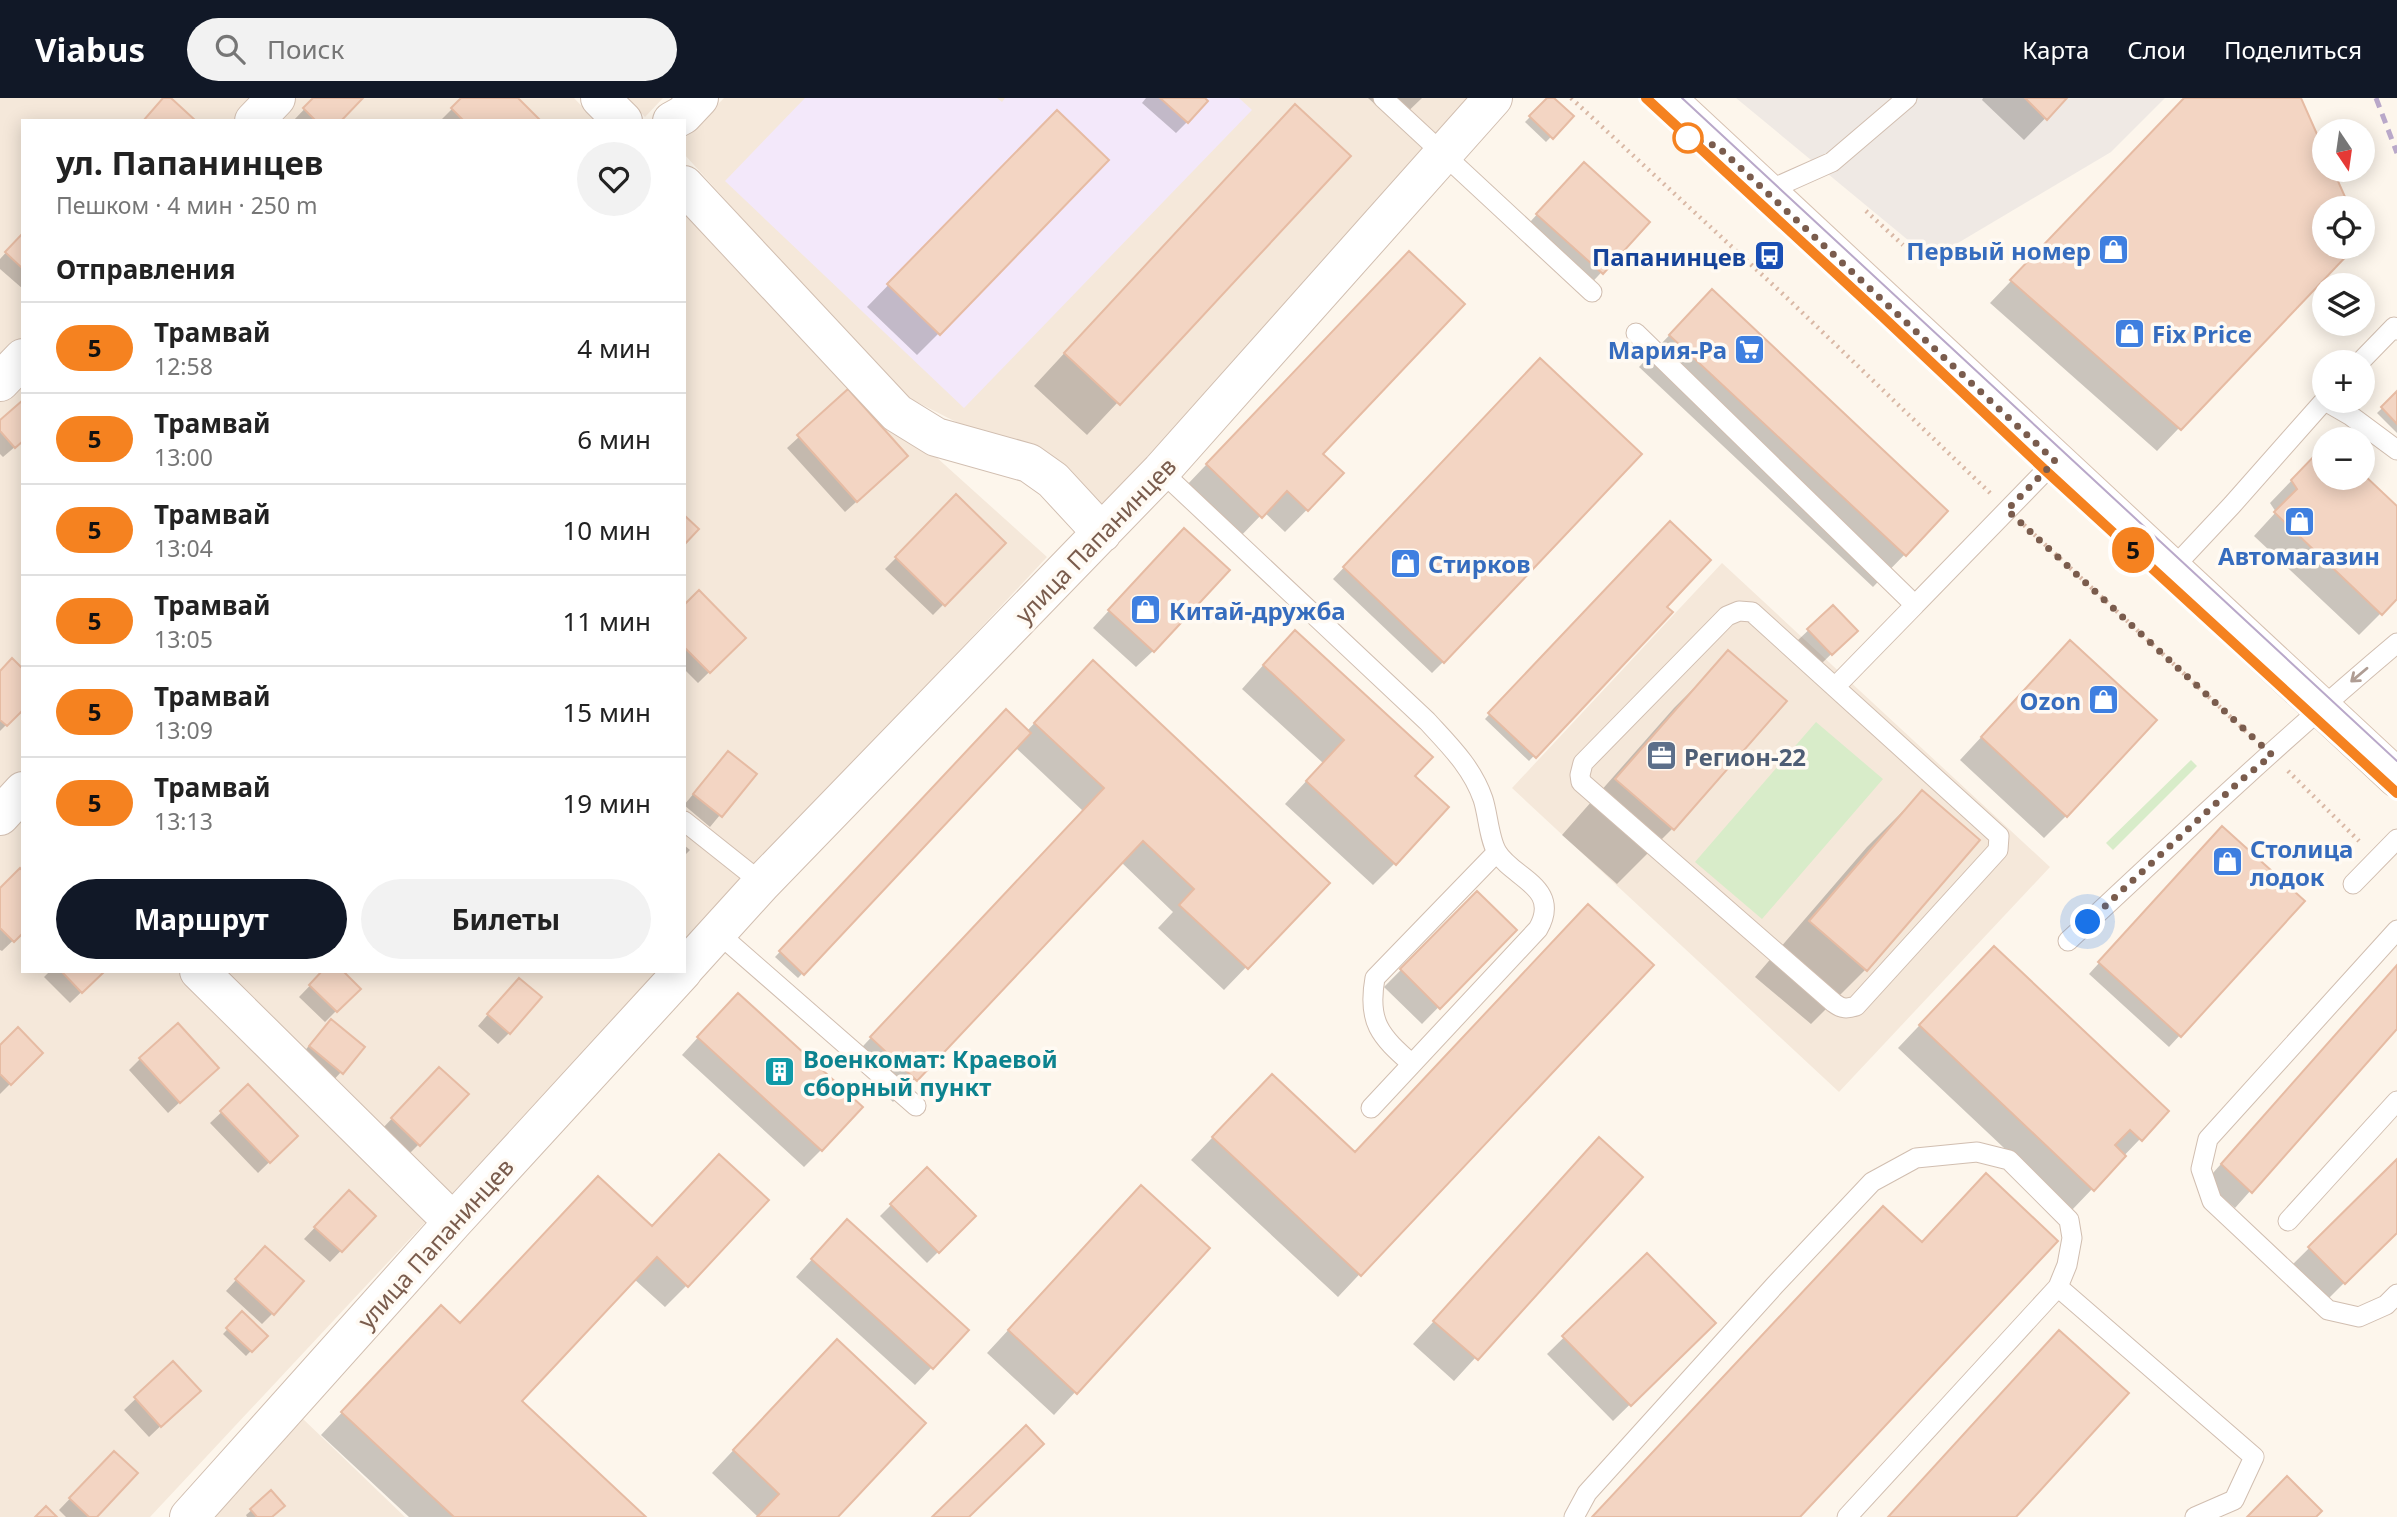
<!DOCTYPE html>
<html lang="ru">
<head>
<meta charset="utf-8">
<style>
  :root { --surface:#fff; --page:#f2f2f2; --text:#222; --muted:#767676; --line:#e0e0e0; --accent:#111827 }
  body { margin:0; font-family:"Noto Sans",sans-serif; background:var(--page); color:var(--text); height:100vh; display:flex; flex-direction:column; font-size:26px; white-space:nowrap }
  * { box-sizing:border-box; margin:0 }
  p { font-size:23px; color:var(--muted) }
  .icon { flex:none; width:38px; height:38px; fill:none; stroke:currentColor; stroke-width:2; stroke-linecap:round; stroke-linejoin:round }
  .map { position:relative; flex:1; overflow:hidden }
  .panel { position:absolute; left:21px; top:21px; width:665px; height:854px; display:flex; flex-direction:column; background:var(--surface); border-radius:0px; box-shadow:0 4px 18px #0003 }
  .panel>* { flex:none }
  .badge { padding:0 14px; border-radius:23px; font-size:24px; line-height:46px }
  .needle { width:46px; rotate:167deg }
  .controls { position:absolute; left:2312px; top:21px; display:grid; gap:14px }
  .controls a { display:grid; place-items:center; width:63px; height:63px; border-radius:50%; background:var(--surface); box-shadow:0 4px 18px #0003; font-size:35px }
  .you { position:absolute; width:35px; height:35px; margin:-18px; border:5px solid #fff; border-radius:50%; background:#1a73e8; box-shadow:0 0 0 10px #1a73e833 }
  .map>.badge { position:absolute; translate:-50% -50%; box-shadow:0 0 0 4px #fff }
  h2 { padding:0 35px; font-size:26px; line-height:63px }
  .round { display:grid; place-items:center; flex:none; width:74px; height:74px; border-radius:37px; background:var(--page) }
  .overview { display:flex; align-items:center; justify-content:space-between; height:119px; padding:0 35px }
  h1 { font-size:33px; font-weight:700; line-height:52px }
  .button { display:flex; gap:14px; margin-top:auto; padding:14px 35px }
  .button a { flex:1; height:80px; border-radius:42px; background:var(--accent); color:#fff; font-size:28px; font-weight:700; line-height:80px; text-align:center }
  .button a+a { background:var(--page); color:var(--text) }
  ul { padding:0; list-style:none }
  li { display:flex; align-items:center; gap:21px; height:91px; padding:0 35px; border-top:2px solid var(--line) }
  li div { flex:1 }
  li b { display:block; font-size:26px }
  li em { font-style:normal }
  li .badge { min-width:77px; font-weight:700; text-align:center }
  header { display:flex; align-items:center; gap:42px; box-sizing:border-box; height:98px; padding:0 35px; background:var(--accent); color:#fff }
  header strong { font-size:33px }
  nav { display:flex; gap:38px; margin-inline-start:auto; font-size:24px }
  .search { width:490px; height:63px; background:var(--page); display:flex; align-items:center; gap:18px; box-sizing:border-box; padding:0 24px; border-radius:38px; color:var(--muted); font-size:26px }
  .map>svg:first-child { display:block }
  .residential { fill:#f5e8da }
  .industrial { fill:#efe9e4 }
  .education { fill:#f3e8fa }
  .green { fill:#d8ecc9 }
  .shadow { fill:#0003 }
  .building { fill:#f3d5c3; stroke:#e6bba3; stroke-width:2 }
  .lines { fill:none; stroke-linecap:round; stroke-linejoin:round }
  .lane-casing { stroke:#d1beb0; stroke-width:21 }
  .street-casing { stroke:#d1beb0; stroke-width:40 }
  .secondary-casing { stroke:#d6c0b0; stroke-width:40 }
  .path { stroke:#d9b8a5; stroke-width:4.5; stroke-dasharray:2 5; stroke-linecap:butt }
  .lane { stroke:#fff; stroke-width:19 }
  .street { stroke:#fff; stroke-width:38 }
  .secondary { stroke:#fff; stroke-width:38 }
  .tram { stroke:#b9a8c9; stroke-width:2 }
  .rail { stroke:#b9a8c9; stroke-width:5; stroke-dasharray:10 7; stroke-linecap:butt }
  .oneway { stroke:#af9d94 }
  .line-casing { stroke:#fff; stroke-width:16 }
  .line { stroke:#f58220; stroke-width:10 }
  .walk { stroke:#7a5c4d; stroke-width:7; stroke-dasharray:0 12.6 }
  .stop-dot { fill:#fff; stroke:#f58220; stroke-width:3.5 }
  .labels { text-anchor:middle; dominant-baseline:central; stroke-width:7; stroke-linejoin:round; paint-order:stroke }
  .shop-label { font-size:24px; font-weight:bold; fill:#366cbe; stroke:#fffaf3; text-anchor:start }
  .transit-label { font-size:24px; font-weight:bold; fill:#164399; stroke:#fffaf3; text-anchor:end }
  .street-label { font-size:24px; fill:#7a5c4d; stroke:#fffaf3 }
  .service-label { font-size:24px; font-weight:bold; fill:#4e5e75; stroke:#fffaf3; text-anchor:start }
  .culture-label { font-size:24px; font-weight:bold; fill:#0d838f; stroke:#fffaf3; text-anchor:start }
</style>
</head>
<body>
<header>
<strong>Viabus</strong>
<div class="search"><svg class="icon" aria-label="search" viewBox="0 0 24 24"><circle cx="10" cy="10" r="6"/><path d="M15 15l6 6"/></svg>Поиск</div>
<nav><a>Карта</a><a>Слои</a><a>Поделиться</a></nav>
</header>
<div class="map">
<svg width="2397" height="1419" viewBox="0 0 2397 1419">
  <rect width="100%" height="100%" fill="#fdf6ec"/>
  <path class="residential" d="M0 0H574L596 23H23V873H660L150 1419H0Z
    M626 0H663L645 19Z
    M724 0H1483L1098 411 968 330 901 296 684 56V41Z
    M684 114 802 238 1047 459 684 847Z
    M1722 465 2050 769 1839 994 1512 690Z
    M302 1320 405 1419H208Z"/>
  <path class="industrial" d="M1736 0H2165L2111 54 1931 161Z"/>
  <path class="education" d="M805 0H997L1002 4 1005 0H1239L1252 12 964 310 725 83Z"/>
  <path class="green" d="M1816 624 1883 681 1762 821 1695 764Z
    M2191 662 2197 668 2113 752 2106 745Z"/>
  <path class="shadow" d="M315 0H360L338 23H293Z
    M463 0H516L538 23H440Z
    M1146 0H1202L1187 24 1176 35 1142 5Z
    M1368 0H1422L1396 25Z
    M1549 0H1552L1571 18 1546 44 1525 24Z
    M1983 0H2065L2024 42 1982 2Z
    M2185 0H2299L2324 56V72H2331L2348 110H2324V149H2352L2157 353 1990 205Z
    M1035 36 939 235 917 257 867 209Z
    M1263 40 1348 59 1087 337 1034 288Z
    M1567 83 1648 124 1585 192 1521 134Z
    M23 136V191L0 171V161Z
    M1387 177 1320 356 1342 376 1285 434 1264 414 1238 441 1185 389Z
    M1681 225 1946 414 1873 489 1639 269Z
    M1529 274 1443 564 1432 575 1333 481Z
    M848 294 895 369 845 414 787 350Z
    M2397 296V335L2377 315Z
    M0 324 23 342 3 359 0 356Z
    M2324 364V380H2362L2397 410V499L2359 537 2254 438 2276 414 2270 405 2295 379Z
    M956 399 1004 445 933 517 885 471Z
    M1670 425 1664 509 1670 515 1529 663 1485 621Z
    M1167 449 1153 553 1136 569 1093 530Z
    M1833 509 1855 533 1820 567 1797 543Z
    M684 510 744 540 698 585 684 571Z
    M1729 555 1784 604 1672 731 1617 786 1562 737 1674 610Z
    M1273 556 1412 678 1395 765 1373 787 1285 706 1323 665 1242 591Z
    M2048 567 2066 718 2044 740 1960 662Z
    M0 575 23 610 0 633Z
    M1071 586 1327 785 1224 892 1158 830 1173 814 1121 764 893 1004 850 962 1083 713 1015 649 798 880 775 859 1006 613 1027 633Z
    M728 655 754 676 710 729 684 707Z
    M1922 694 1978 742 1865 872 1811 926 1755 879 1867 749Z
    M2212 741 2303 804 2169 949 2089 876Z
    M684 747 690 752 684 758Z
    M0 792 23 833 2 853 0 852Z
    M1477 795 1514 832 1422 926 1384 889Z
    M1651 867 1338 1199 1191 1062 1250 1000 1355 1055Z
    M2397 867V928L2235 1110 2205 1084Z
    M1972 872 2140 1041 2071 1113 1898 950Z
    M50 873H103L70 905 44 879Z
    M324 873 358 891 325 924 299 899Z
    M508 893 509 935 498 946 478 928Z
    M721 914 821 1052 804 1069 682 957Z
    M320 934 363 950 330 986 299 960Z
    M0 949 41 955 0 996Z
    M140 961 205 981 168 1015 129 972Z
    M439 971 419 1046 408 1057 381 1032Z
    M248 989 296 1038 258 1075 210 1025Z
    M1599 1042 1641 1079 1454 1283 1413 1246Z
    M719 1058 687 1187 665 1209 634 1181 519 1303 644 1419H409L321 1337 419 1232 459 1227 651 1129Z
    M2397 1063V1132L2322 1207 2287 1172Z
    M927 1071 974 1118 927 1165 880 1118Z
    M338 1105 374 1118 330 1164 304 1141Z
    M1119 1112 1208 1150 1054 1317 987 1255Z
    M831 1140 967 1232 915 1287 796 1179Z
    M1647 1158 1713 1225 1613 1323 1547 1256Z
    M254 1162 273 1215 262 1226 226 1193Z
    M242 1216 265 1238 246 1258 223 1236Z
    M173 1265 187 1303 149 1339 124 1312Z
    M815 1265 835 1419H758L712 1375Z
    M103 1366 94 1419H66L59 1412Z
    M271 1395V1419H247L246 1417Z"/>
  <path class="building" d="M163 0H171L196 23H143Z
    M313 0H363L341 23H316L303 10Z
    M461 0H518L541 23H464L451 10Z
    M1160 0H1205L1208 3 1188 25Z
    M1547 0H1554L1574 18 1553 41 1529 18Z
    M2025 0H2067L2047 22Z
    M2184 0H2301L2324 52V72H2333L2350 110H2324V149H2355L2181 332 2010 182Z
    M1295 6 1351 58 1120 307 1064 255Z
    M1057 12 1109 62 940 237 887 186Z
    M1584 64 1650 124 1603 176 1536 116Z
    M23 135V171L5 154Z
    M1409 153 1465 206 1323 356 1344 375 1308 413 1287 393 1262 420 1206 366Z
    M1712 191 1948 413 1906 458 1669 237Z
    M1540 260 1642 356 1444 565 1343 469Z
    M848 291 908 358 857 404 797 337Z
    M2397 293V326L2381 309Z
    M23 302V343L15 350 0 333V322Z
    M2317 355 2324 361V380H2362V375L2397 408V501L2382 517 2274 414 2297 391 2291 382Z
    M956 396 1006 445 945 508 895 459Z
    M684 417 699 431 684 447Z
    M1670 423 1711 462 1667 509 1673 514 1536 660 1488 615Z
    M1184 430 1230 472 1154 554 1108 512Z
    M699 492 746 540 710 575 684 549V507Z
    M1833 507 1858 533 1832 557 1807 531Z
    M1295 532 1433 659 1415 678 1449 709 1396 767 1306 683 1344 642 1263 567Z
    M2070 542 2157 622 2067 719 1981 639Z
    M1728 552 1787 603 1674 732 1615 681Z
    M12 560 23 571V612L7 628 0 622V573Z
    M1093 562 1330 785 1248 871 1179 807 1194 791 1143 743 917 983 870 939 1104 690 1034 625Z
    M1006 611 1031 635 804 877 779 853Z
    M728 653 757 676 722 719 693 696Z
    M1922 692 1980 742 1867 873 1809 823Z
    M2222 728 2305 803 2181 939 2098 864Z
    M20 770 23 773V835L14 844 0 830V790Z
    M1477 793 1517 832 1440 911 1400 871Z
    M1588 806 1654 867 1361 1178 1212 1039 1272 976 1355 1054Z
    M1994 848 2169 1013 2142 1043 2130 1032 2115 1047 2126 1058 2094 1093 1919 927Z
    M2397 867V931L2252 1095 2221 1066Z
    M61 873H105L82 895Z
    M322 873H343L361 891 337 914 309 887Z
    M519 880 542 899 510 936 487 916Z
    M738 895 863 1009 822 1053 697 939Z
    M331 921 365 949 343 976 309 948Z
    M178 925 219 970 180 1005 139 960Z
    M18 929 43 955 11 987 0 976V947Z
    M439 969 469 996 420 1048 391 1020Z
    M248 986 298 1038 270 1065 220 1013Z
    M1599 1039 1643 1079 1478 1262 1433 1223Z
    M719 1056 769 1102 688 1189 657 1159 522 1303 646 1419H454L341 1314 441 1207 460 1225 598 1078 652 1128Z
    M2397 1061V1135L2345 1186 2308 1149Z
    M927 1069 976 1118 939 1155 890 1106Z
    M1986 1075 2058 1143 1800 1419H1592L1883 1108 1922 1144Z
    M1141 1087 1210 1150 1077 1296 1008 1232Z
    M349 1092 376 1118 342 1154 314 1129Z
    M847 1121 969 1232 933 1271 811 1161Z
    M265 1148 304 1183 274 1217 235 1181Z
    M1647 1155 1716 1225 1631 1308 1562 1238Z
    M242 1213 268 1238 252 1254 226 1230Z
    M2059 1232 2129 1295 2016 1419H1888Z
    M837 1241 926 1325 838 1419H757L779 1396 733 1352Z
    M173 1263 201 1293 161 1329 134 1299Z
    M1026 1327 1044 1346 969 1419H932Z
    M114 1353 138 1375 97 1419H89L69 1400Z
    M2287 1378 2322 1413 2316 1419H2247Z
    M271 1392 285 1408 272 1419H257L250 1411Z
    M46 1408 57 1419H35Z"/>
  <g class="lines">
    <defs>
      <path id="lane" d="M1383 0 1592 194
        M1769 97 1776 89 1832 64 1907 0
        M1636 235 1915 507 2055 363
        M2360 264 2394 229 2397 232
        M2325 303 2351 318 2397 352
        M1161 373 1427 623C1449 647 1472 669 1483 701 1488 716 1489 741 1497 754 1512 780 1562 789 1538 831L1371 1010
        M2172 471 2232 407 2324 303
        M1739 513 1752 514 1999 738 1998 752 1856 908C1847 911 1842 911 1834 905L1581 684 1580 677 1583 665 1727 518Z
        M1835 589 1915 507
        M684 723 762 785
        M2353 786 2397 741
        M2397 832 2208 1041 2201 1071 2212 1103 2328 1212 2359 1219 2386 1207 2397 1196
        M718 835 916 1008
        M2068 843C2176 742 2284 640 2397 545
        M1412 966C1380 938 1367 924 1375 880L1497 754
        M2288 1123 2397 1003
        M2058 1189 2254 1359 2234 1402 2195 1419
        M1574 1419 1587 1395 1775 1187 1872 1084 1916 1060 1977 1054 2009 1062 2069 1122 2072 1140 2067 1167 2058 1189 1847 1419"/>
      <path id="street" d="M600 0 623 23
        M254 23 276 0
        M672 23 683 17 699 0
        M684 87 897 315 936 339 1029 365 1053 382 1102 435
        M0 284 23 260
        M0 718 23 693
        M684 871 762 785 1161 373 1493 0
        M199 873 453 1124
        M189 1419 453 1124 683 873"/>
      <path id="secondary" d="M1666 0 2397 680"/>
    </defs>
    <use href="#lane" class="lane-casing"/>
    <use href="#street" class="street-casing"/>
    <use href="#secondary" class="secondary-casing"/>
    <path class="path" d="M1571 0 1785 198 1990 395
      M1866 113 1903 147
      M2024 427 2251 638
      M2288 673 2359 743"/>
    <use href="#lane" class="lane"/>
    <use href="#street" class="street"/>
    <use href="#secondary" class="secondary"/>
    <path class="tram" d="M1646 0 2397 695
      M1682 0 2397 663"/>
    <path class="rail" d="M2376 0 2397 55"/>
  </g>
  <defs><path id="oneway-shaft" d="M-6 0H5M1.5-3L5.5 0L1.5 3" fill="none" stroke-width="1.6" stroke-linecap="round" stroke-linejoin="round" transform="scale(1.75)"/></defs>
  <use class="oneway" href="#oneway-shaft" transform="translate(2359 577) rotate(140)"/>
  <g class="lines">
    <defs>
      <path id="line" d="M1646 0 1883 219 2046 373 2397 695"/>
    </defs>
    <use href="#line" class="line-casing"/>
    <use href="#line" class="line"/>
    <path class="walk" d="M1688 40 1717 48 2055 363 2007 412 2272 657 2240 683 2088 824"/>
  </g>
  <defs>
    <symbol id="shop-square" viewBox="-11 -11 22 22"><rect x="-9" y="-9" width="18" height="18" rx="4" fill="#3f7fe0" stroke="#fffaf3"/><path d="M-5-2.5h2.3a2.7 3.5 0 0 1 5.4 0H5L5.5 6h-11ZM-1.5-2.5h3a1.5 2.3 0 0 0-3 0Z" fill="#fff"/></symbol>
    <symbol id="bus-square" viewBox="-11 -11 22 22"><rect x="-9" y="-9" width="18" height="18" rx="4" fill="#1a4fb4" stroke="#fffaf3"/><path d="M-5-6H5V4H4V6H2V4H-2V6H-4V4H-5ZM-3.5-4V0h7V-4ZM-3.5 1.2v1.5H-2V1.2ZM2 1.2v1.5H3.5V1.2Z" fill="#fff"/></symbol>
    <symbol id="supermarket-square" viewBox="-11 -11 22 22"><rect x="-9" y="-9" width="18" height="18" rx="4" fill="#3f7fe0" stroke="#fffaf3"/><path d="M-6-5.5h2.5l.6 2H6L4.5 2H-2.5L-4.4-4H-6ZM-1.5 3.2a1.3 1.3 0 1 0 .1 0ZM3 3.2a1.3 1.3 0 1 0 .1 0Z" fill="#fff"/></symbol>
    <symbol id="office-square" viewBox="-11 -11 22 22"><rect x="-9" y="-9" width="18" height="18" rx="4" fill="#5c6f8a" stroke="#fffaf3"/><path d="M-6-3h4V-5.5h4V-3h4V5H-6ZM-1-4.5V-3h2v-1.5ZM-6 0V1H6V0Z" fill="#fff"/></symbol>
    <symbol id="building-square" viewBox="-11 -11 22 22"><rect x="-9" y="-9" width="18" height="18" rx="4" fill="#0f9aa8" stroke="#fffaf3"/><path d="M-4-6H4V6H1V3H-1V6H-4ZM-2.5-4.3h1.7v1.8h-1.7ZM.8-4.3h1.7v1.8H.8ZM-2.5-1h1.7V.8h-1.7ZM.8-1h1.7V.8H.8Z" fill="#fff"/></symbol>
  </defs>
  <g fill-rule="evenodd">
    <use href="#shop-square" x="2096" y="134" width="35" height="35"/>
    <use href="#bus-square" x="1752" y="140" width="35" height="35"/>
    <use href="#shop-square" x="2112" y="218" width="35" height="35"/>
    <use href="#supermarket-square" x="1732" y="234" width="35" height="35"/>
    <use href="#shop-square" x="2282" y="406" width="35" height="35"/>
    <use href="#shop-square" x="1388" y="448" width="35" height="35"/>
    <use href="#shop-square" x="1128" y="494" width="35" height="35"/>
    <use href="#shop-square" x="2086" y="584" width="35" height="35"/>
    <use href="#office-square" x="1644" y="640" width="35" height="35"/>
    <use href="#shop-square" x="2210" y="746" width="35" height="35"/>
    <use href="#building-square" x="762" y="956" width="35" height="35"/>
  </g>
  <circle class="stop-dot" cx="1688" cy="40" r="14"/>
  <g class="labels">
    <g class="shop-label">
      <text x="2091" y="152" text-anchor="end">Первый номер</text>
      <text x="2152" y="235">Fix Price</text>
      <text x="1727" y="251" text-anchor="end">Мария-Ра</text>
      <text x="2299" y="457" text-anchor="middle">Автомагазин</text>
      <text x="1428" y="465">Стирков</text>
      <text x="1169" y="512">Китай-дружба</text>
      <text x="2081" y="602" text-anchor="end">Ozon</text>
      <text x="2250" y="750">Столица<tspan x="2250" dy="28">лодок</tspan></text>
    </g>
    <g class="transit-label">
      <text x="1746" y="158">Папанинцев</text>
    </g>
    <g class="street-label">
      <text transform="translate(1095 442) rotate(-46)">улица Папанинцев</text>
      <text transform="translate(435 1145) rotate(-48)">улица Папанинцев</text>
    </g>
    <g class="service-label">
      <text x="1684" y="658">Регион-22</text>
    </g>
    <g class="culture-label">
      <text x="803" y="960">Военкомат: Краевой<tspan x="803" dy="28">сборный пункт</tspan></text>
    </g>
  </g>
</svg>
<div class="controls">
<a><svg class="needle" viewBox="-14 -14 28 28"><path d="M0-13l5 13h-10z" fill="#e53935"/><path d="M0 13l5-13h-10z" fill="#767676"/></svg></a>
<a><svg class="icon" aria-label="locate" viewBox="0 0 24 24"><circle cx="12" cy="12" r="6"/><path d="M12 2v4M12 18v4M2 12h4M18 12h4"/></svg></a>
<a><svg class="icon" aria-label="layers" viewBox="0 0 24 24"><path d="M12 4l9 5-9 5-9-5zM3 14l9 5 9-5"/></svg></a>
<a>+</a>
<a>−</a>
</div>
<div class="you" style="left:2088px;top:824px"></div>
<b class="badge" style="left:2133px;top:452px;background:#f58220;color:#111">5</b>
<section class="panel">
<div class="overview"><div><h1>ул. Папанинцев</h1><p>Пешком · 4 мин · 250 m</p></div><a class="round"><svg class="icon" aria-label="heart" viewBox="0 0 24 24"><path d="M12 20l-8-8c-3-5 5-10 8-4 3-6 11-1 8 4z"/></svg></a></div>
<h2>Отправления</h2>
<ul>
<li><span class="badge" style="background:#f58220;color:#111">5</span><div><b>Трамвай</b><p>12:58</p></div><em>4 мин</em></li>
<li><span class="badge" style="background:#f58220;color:#111">5</span><div><b>Трамвай</b><p>13:00</p></div><em>6 мин</em></li>
<li><span class="badge" style="background:#f58220;color:#111">5</span><div><b>Трамвай</b><p>13:04</p></div><em>10 мин</em></li>
<li><span class="badge" style="background:#f58220;color:#111">5</span><div><b>Трамвай</b><p>13:05</p></div><em>11 мин</em></li>
<li><span class="badge" style="background:#f58220;color:#111">5</span><div><b>Трамвай</b><p>13:09</p></div><em>15 мин</em></li>
<li><span class="badge" style="background:#f58220;color:#111">5</span><div><b>Трамвай</b><p>13:13</p></div><em>19 мин</em></li>
</ul>
<div class="button"><a>Маршрут</a><a>Билеты</a></div>
</section>
</div>
</body>
</html>
